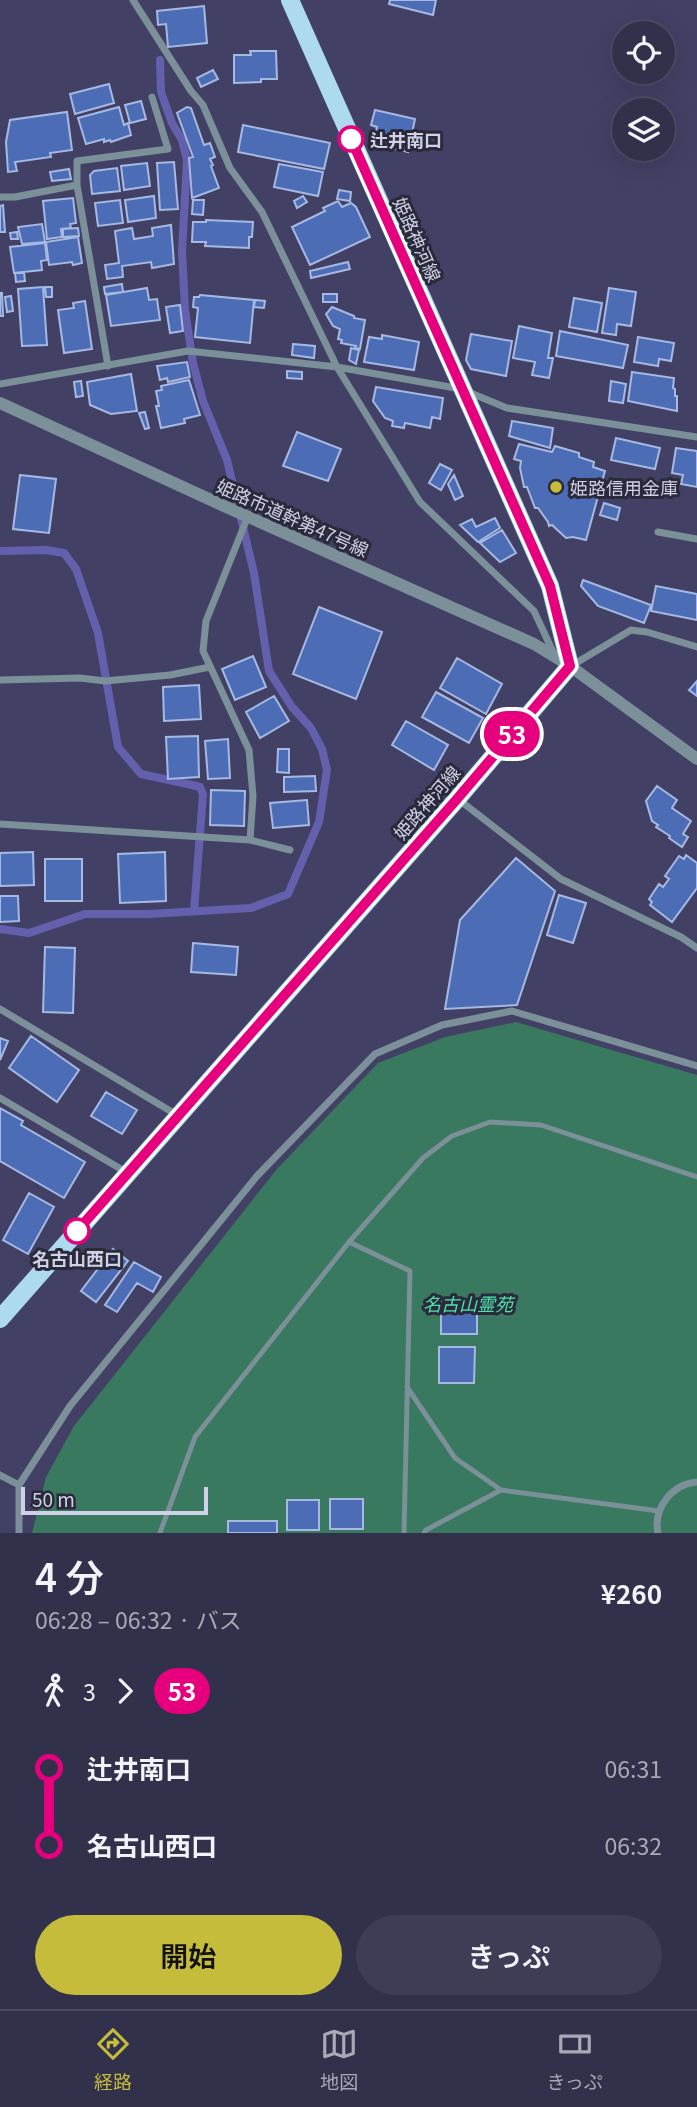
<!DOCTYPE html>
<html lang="ja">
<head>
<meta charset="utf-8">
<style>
  :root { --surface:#32314c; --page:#3d3d56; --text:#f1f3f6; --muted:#a8a9b5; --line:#4d4c64; --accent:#c6bc3c }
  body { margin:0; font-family:Georgia,"Noto Sans JP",serif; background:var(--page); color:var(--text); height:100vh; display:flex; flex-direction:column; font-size:26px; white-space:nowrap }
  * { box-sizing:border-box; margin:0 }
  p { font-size:23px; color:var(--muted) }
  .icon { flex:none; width:38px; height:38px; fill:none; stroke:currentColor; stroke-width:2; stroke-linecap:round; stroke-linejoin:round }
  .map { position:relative; height:1533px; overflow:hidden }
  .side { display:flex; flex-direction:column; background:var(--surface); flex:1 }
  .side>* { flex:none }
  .badge { padding:0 14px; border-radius:23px; font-size:24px; line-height:46px }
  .fabs { position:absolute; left:612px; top:21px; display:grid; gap:14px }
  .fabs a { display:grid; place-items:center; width:63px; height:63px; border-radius:50%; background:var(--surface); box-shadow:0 7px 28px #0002,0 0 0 2px var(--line); font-size:35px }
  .scale { position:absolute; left:21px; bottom:18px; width:187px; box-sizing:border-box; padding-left:7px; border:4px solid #d0d0e7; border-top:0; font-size:19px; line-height:24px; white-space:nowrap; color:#d0d0e7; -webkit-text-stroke:5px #2a2a3b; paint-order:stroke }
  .map>.badge { position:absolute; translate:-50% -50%; box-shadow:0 0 0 4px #fff }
  .legs { display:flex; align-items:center; gap:10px; height:77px; padding:0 35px; font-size:23px }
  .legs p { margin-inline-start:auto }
  .overview { display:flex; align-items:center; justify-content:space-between; height:119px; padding:0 35px }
  h1 { font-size:38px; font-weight:600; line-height:52px }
  .cta { display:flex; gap:14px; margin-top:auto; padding:14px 35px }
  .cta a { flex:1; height:80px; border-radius:42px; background:var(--accent); color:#111; font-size:28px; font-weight:600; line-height:80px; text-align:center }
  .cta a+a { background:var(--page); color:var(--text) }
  ul { padding:0 35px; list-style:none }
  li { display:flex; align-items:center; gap:24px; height:77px; font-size:26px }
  li i { display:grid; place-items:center; width:10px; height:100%; margin:0 9px; background:currentColor }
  li i::after { content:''; width:18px; height:18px; margin:-9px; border:5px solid; border-radius:50%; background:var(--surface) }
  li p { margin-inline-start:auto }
  li:first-child i { background:linear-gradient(#0000 50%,currentColor 0) }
  li:last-child i { background:linear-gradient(currentColor 50%,#0000 0) }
  .tab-bar { display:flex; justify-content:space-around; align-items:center; height:98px; border-top:2px solid var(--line); background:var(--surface); font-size:19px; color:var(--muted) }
  .tab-bar a { display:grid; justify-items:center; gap:4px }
  .tab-bar .on { color:var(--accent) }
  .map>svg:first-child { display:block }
  .green { fill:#38795f }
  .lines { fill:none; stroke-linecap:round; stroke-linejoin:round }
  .stream { stroke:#6560ae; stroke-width:8 }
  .building { fill:#4c6db6; stroke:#a6b9e2; stroke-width:2 }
  .service { stroke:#7b9099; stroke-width:5 }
  .minor { stroke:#7b9099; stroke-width:7 }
  .tertiary { stroke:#7b9099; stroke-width:12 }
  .primary { stroke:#addaec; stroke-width:18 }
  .line-1-casing { stroke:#fff; stroke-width:16 }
  .line-1 { stroke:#e6007e; stroke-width:10 }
  .stop-1-dot { fill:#fff; stroke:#e6007e; stroke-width:3.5 }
  .poi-dot { fill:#c6bc3c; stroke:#2a2a3b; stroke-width:2.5 }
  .labels { text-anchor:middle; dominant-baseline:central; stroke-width:6; stroke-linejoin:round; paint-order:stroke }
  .stop-label { font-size:18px; font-weight:bold; fill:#d0d0e7; stroke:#2a2a3b; text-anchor:start }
  .street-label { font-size:18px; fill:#d0d0e7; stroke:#2a2a3b }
  .poi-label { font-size:18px; fill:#d0d0e7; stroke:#2a2a3b; text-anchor:start }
  .park-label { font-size:18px; font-style:italic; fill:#4be3ab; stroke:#2a2a3b }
</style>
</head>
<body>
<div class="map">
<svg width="697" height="1533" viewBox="0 0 697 1533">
  <rect width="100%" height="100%" fill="#424165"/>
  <path class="green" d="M516 1022 697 1075V1533H32L46 1477 74 1426 277 1169 378 1063 445 1037Z"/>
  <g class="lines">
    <path class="stream" d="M0 551 46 550 64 553 76 569 98 633 118 747 141 774 192 785 200 787 203 794 194 911
      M0 929 29 933 85 914H149L251 908 288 894 319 822 327 770 322 749 311 728 292 707 269 671 254 573 227 460 203 401 193 363 185 310 182 251 187 160 182 140 172 123 161 92 160 60"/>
  </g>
  <path class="building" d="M390 0H436L433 15 389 4Z
    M204 6 207 43 168 47 166 24 158 25 157 11Z
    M250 51H276L277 79H261V82L234 83V55H251Z
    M213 70 218 79 201 87 197 78Z
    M109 84 114 103 75 114 70 94Z
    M141 101 146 119 130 123 125 105Z
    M119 107 124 125 128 123 131 135 111 142 110 140 104 142V139L86 144 78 118Z
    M187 107 191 108 204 145 210 143 215 157 210 159 213 165 211 166 219 188 192 198 189 158 193 157 177 113Z
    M375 110 415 119 408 152 373 143 377 127 371 125Z
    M67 112 72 150 50 153 51 157 15 162 17 171 8 172 6 142 10 120Z
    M243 125 330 143 324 169 238 152Z
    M174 162 178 209 160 210 157 163Z
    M147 163 150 186 124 190 121 166Z
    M279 164 323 172 318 196 274 187Z
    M117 168 120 191 92 194 90 175 94 171Z
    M69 169 71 179 52 181 50 172Z
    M339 190 351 192 350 201 337 199Z
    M154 196 156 218 128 222 125 200Z
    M303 196 307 202 297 208 294 201Z
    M73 198 76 223 70 224 71 228 61 229 62 237 47 239 43 201Z
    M120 200 123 223 98 226 95 203Z
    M193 200H204L203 215 192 214Z
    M338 201 342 207 351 203 356 207 370 237 310 265 292 227 325 211 323 208Z
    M3 205 5 232H0V206Z
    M206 220 253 222 252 237H249V248L205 246 206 242H192L193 222H206Z
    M42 224 45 242 22 244 18 227Z
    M171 225 174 264 152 268 151 262 122 266 123 277 107 279 105 265 119 263 115 231 132 228 134 239 153 236 152 228Z
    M78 228 79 236 63 237V229Z
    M17 232 18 239H11L10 233Z
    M78 237 82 263 73 265 72 262 49 265 46 242Z
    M45 243 47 260 41 261 42 270 14 273 10 247Z
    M348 262 350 269 311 278 310 271Z
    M24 272 25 281 16 282 15 273Z
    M122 284 123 292 105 294 104 287Z
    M43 287 47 345 22 346 18 289Z
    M45 287H52V297H46Z
    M147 288 149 300 157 299 160 320 111 326 106 295Z
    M609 288 636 292 631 326 617 324 616 335 602 333Z
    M0 293H2L3 316H0Z
    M323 294H337V302H323Z
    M200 295 254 300 250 343 195 337 198 308 193 307 194 297H199Z
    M11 296 13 311 7 312 5 297Z
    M574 298 602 303 597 332 569 327Z
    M255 300 265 301 264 308 254 307Z
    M85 301 92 349 64 353 58 310 74 308 73 303Z
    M180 305 183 331 170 333 166 307Z
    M332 307 354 316V318L365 320 360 349 355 348 356 346 341 343 342 340 338 339 340 329 333 326 326 314Z
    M519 326 552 333 548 358H553L549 378 532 375 535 362 513 358Z
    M560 331 628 345 623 368 556 356Z
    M471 334 512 341 506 376 471 369 466 360Z
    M382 335 419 342 414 370 364 362 369 337 382 339Z
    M638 337 674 343 671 361 659 359 658 366 634 362Z
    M293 344 315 346 314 358 292 355Z
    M351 348 359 350 356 364 349 360Z
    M187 362 190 377 168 382 167 378 160 380 157 366Z
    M287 371 302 372V379L287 378Z
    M632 372 674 378 673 388 675 389V396H677V411L628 401Z
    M131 374 137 411 111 414 90 405 87 382Z
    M189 380 200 415 184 419 185 423 161 428 156 406H159L156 391 162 390 161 386Z
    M81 381 83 396 76 397 74 382Z
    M611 381 626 384 623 403 609 401Z
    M376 387 443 398 440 419 432 417 430 428 405 423 404 428 392 426 393 421 385 418 373 401Z
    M145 412 149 428 145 429 139 413Z
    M512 421 553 428 550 448 509 436Z
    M297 432 341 449 328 481 283 466Z
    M616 438 660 448 655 469 611 460Z
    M519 444 552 452 555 446 579 453V457L594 462 593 467 605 471 586 540 573 537 566 538 552 525 549 526 548 522 538 508H535L527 487H524L520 468 521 461 514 459Z
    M676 448 697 451V487L681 484 683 475 672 473Z
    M440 464 452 470 441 490 429 483Z
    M20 475 56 479 49 533 13 529Z
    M454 475 463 496 455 500 448 484Z
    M604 503 620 508 617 520 600 515Z
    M495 518 500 528 478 542 460 525 472 519 476 527Z
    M502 530 516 553 500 562 480 543Z
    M583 580 651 605 644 623 598 606 581 586Z
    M656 586 697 594V620L651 611Z
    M319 607 382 632 356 699 293 674Z
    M253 656 266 687 235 700 222 669Z
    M457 658 502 684 486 714 440 688Z
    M697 681V696L689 690Z
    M199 685 201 719 164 721 163 687Z
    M436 692 483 718 469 743 422 717Z
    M274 696 289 721 260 738 246 712Z
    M406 721 448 745 434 770 392 745Z
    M198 736 199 777 168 779 166 737Z
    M228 739 230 778 208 779 205 741Z
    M278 749H289V773L277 772Z
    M315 776 316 791 284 792V777Z
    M657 786 677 800 672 808 691 821 683 834 688 837 682 847 669 838 670 836 656 827 658 825 652 821 646 801Z
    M211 790 245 791 244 826 210 825Z
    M307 800 309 825 273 828 270 803Z
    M33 852 34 885 0 886V853Z
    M165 852 166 901 120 903 118 854Z
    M686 855 697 863V888L672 922 650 905 652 902 649 899 659 884 663 887 669 879 665 876 679 856 684 859Z
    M516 858 555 891 517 1005 445 1009 460 920Z
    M45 859H82V901H45Z
    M559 895 586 903 573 943 547 935Z
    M0 896H18L19 921 0 922Z
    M193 943 238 947 236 975 191 972Z
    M45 947 75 948 73 1013 43 1012Z
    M31 1036 79 1070 57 1102 9 1068Z
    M0 1038 8 1041 0 1060Z
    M106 1092 137 1110 122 1134 91 1116Z
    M0 1108 23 1121 21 1125 85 1162 64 1198 0 1161Z
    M29 1193 54 1207 28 1254 3 1240Z
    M113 1249 128 1261 96 1302 81 1291Z
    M134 1262 161 1277 153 1292 137 1283 117 1312 105 1305Z
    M441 1298 477 1299V1334H441Z
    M439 1347H475L474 1383H439Z
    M330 1499H363V1529H330Z
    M287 1500H319V1530H287Z
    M228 1521H277V1533H228Z"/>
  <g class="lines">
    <path class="service" d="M349 1242 410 1271 404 1533
      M407 1387 455 1458 501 1490 659 1511
      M160 1533 195 1437 349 1242 423 1158 452 1136 490 1122 541 1125 697 1177
      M424 1533 426 1530 501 1490"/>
    <path class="minor" d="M133 0 191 91 203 105 230 168 262 212 337 367 420 502 534 611 554 654
      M0 197H15L77 185
      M108 366 77 185V161L168 149 152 97
      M0 384 188 351 337 367 461 389 507 408 697 437
      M248 516 206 621 203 651 249 750 253 796 250 840
      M658 532 697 539
      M571 666 631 630 647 632 697 647
      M0 680 80 678 105 681 170 675 210 667
      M458 799 561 879 681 937 697 948
      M0 824 250 840 290 850
      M0 1009 177 1115
      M0 1098 126 1172
      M0 1475 19 1485V1533
      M19 1485 70 1406 257 1176 375 1054 442 1025 512 1011 697 1066
      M658 1533C653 1508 672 1484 697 1482"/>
    <path class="tertiary" d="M0 403 224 506 534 644 570 666 697 759"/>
    <path class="primary" d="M0 1319 457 799 570 666 550 586 290 0"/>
  </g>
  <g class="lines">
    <defs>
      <path id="line-1" d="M77 1231 457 799 570 666 550 586 351 139"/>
    </defs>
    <use href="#line-1" class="line-1-casing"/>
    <use href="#line-1" class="line-1"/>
  </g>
  <g class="stop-1-dot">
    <circle cx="351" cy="139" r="12"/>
    <circle cx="77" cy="1231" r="12"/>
  </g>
  <circle class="poi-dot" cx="556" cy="487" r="7"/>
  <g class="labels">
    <g class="stop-label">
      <text x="370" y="139">辻井南口</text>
      <text x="77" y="1258" text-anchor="middle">名古山西口</text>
    </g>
    <g class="street-label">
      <text transform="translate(418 239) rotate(66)">姫路神河線</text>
      <text transform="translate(293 517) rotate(24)">姫路市道幹第47号線</text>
      <text transform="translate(426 802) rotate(-49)">姫路神河線</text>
    </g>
    <g class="poi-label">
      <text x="570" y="487">姫路信用金庫</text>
    </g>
    <g class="park-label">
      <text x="468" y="1303">名古山霊苑</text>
    </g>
  </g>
</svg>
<div class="fabs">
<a><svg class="icon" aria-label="locate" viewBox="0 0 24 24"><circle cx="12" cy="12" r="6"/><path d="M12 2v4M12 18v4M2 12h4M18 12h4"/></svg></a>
<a><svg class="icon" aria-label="layers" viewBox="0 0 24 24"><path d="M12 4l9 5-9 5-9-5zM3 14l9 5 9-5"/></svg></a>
</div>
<div class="scale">50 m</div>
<b class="badge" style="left:512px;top:734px;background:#e6007e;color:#fff">53</b>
</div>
<section class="side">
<div class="overview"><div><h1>4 分</h1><p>06:28 – 06:32 · バス</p></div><b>¥260</b></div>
<div class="legs"><svg class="icon" aria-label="walk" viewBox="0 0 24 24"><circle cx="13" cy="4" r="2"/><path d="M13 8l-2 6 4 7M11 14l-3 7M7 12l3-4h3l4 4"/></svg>3<svg class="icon" aria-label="forward" viewBox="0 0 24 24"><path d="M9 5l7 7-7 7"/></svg><b class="badge" style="background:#e6007e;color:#fff">53</b></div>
<ul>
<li><i style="color:#e6007e"></i><b>辻井南口</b><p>06:31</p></li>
<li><i style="color:#e6007e"></i><b>名古山西口</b><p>06:32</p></li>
</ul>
<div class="cta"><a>開始</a><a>きっぷ</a></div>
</section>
<nav class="tab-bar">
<a class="on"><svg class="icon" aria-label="directions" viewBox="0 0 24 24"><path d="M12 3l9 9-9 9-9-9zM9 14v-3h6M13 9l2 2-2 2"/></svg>経路</a>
<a><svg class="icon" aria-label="map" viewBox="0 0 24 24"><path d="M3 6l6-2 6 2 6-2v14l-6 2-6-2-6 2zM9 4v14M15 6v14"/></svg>地図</a>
<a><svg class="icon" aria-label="tickets" viewBox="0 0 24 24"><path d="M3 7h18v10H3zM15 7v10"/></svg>きっぷ</a>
</nav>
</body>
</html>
